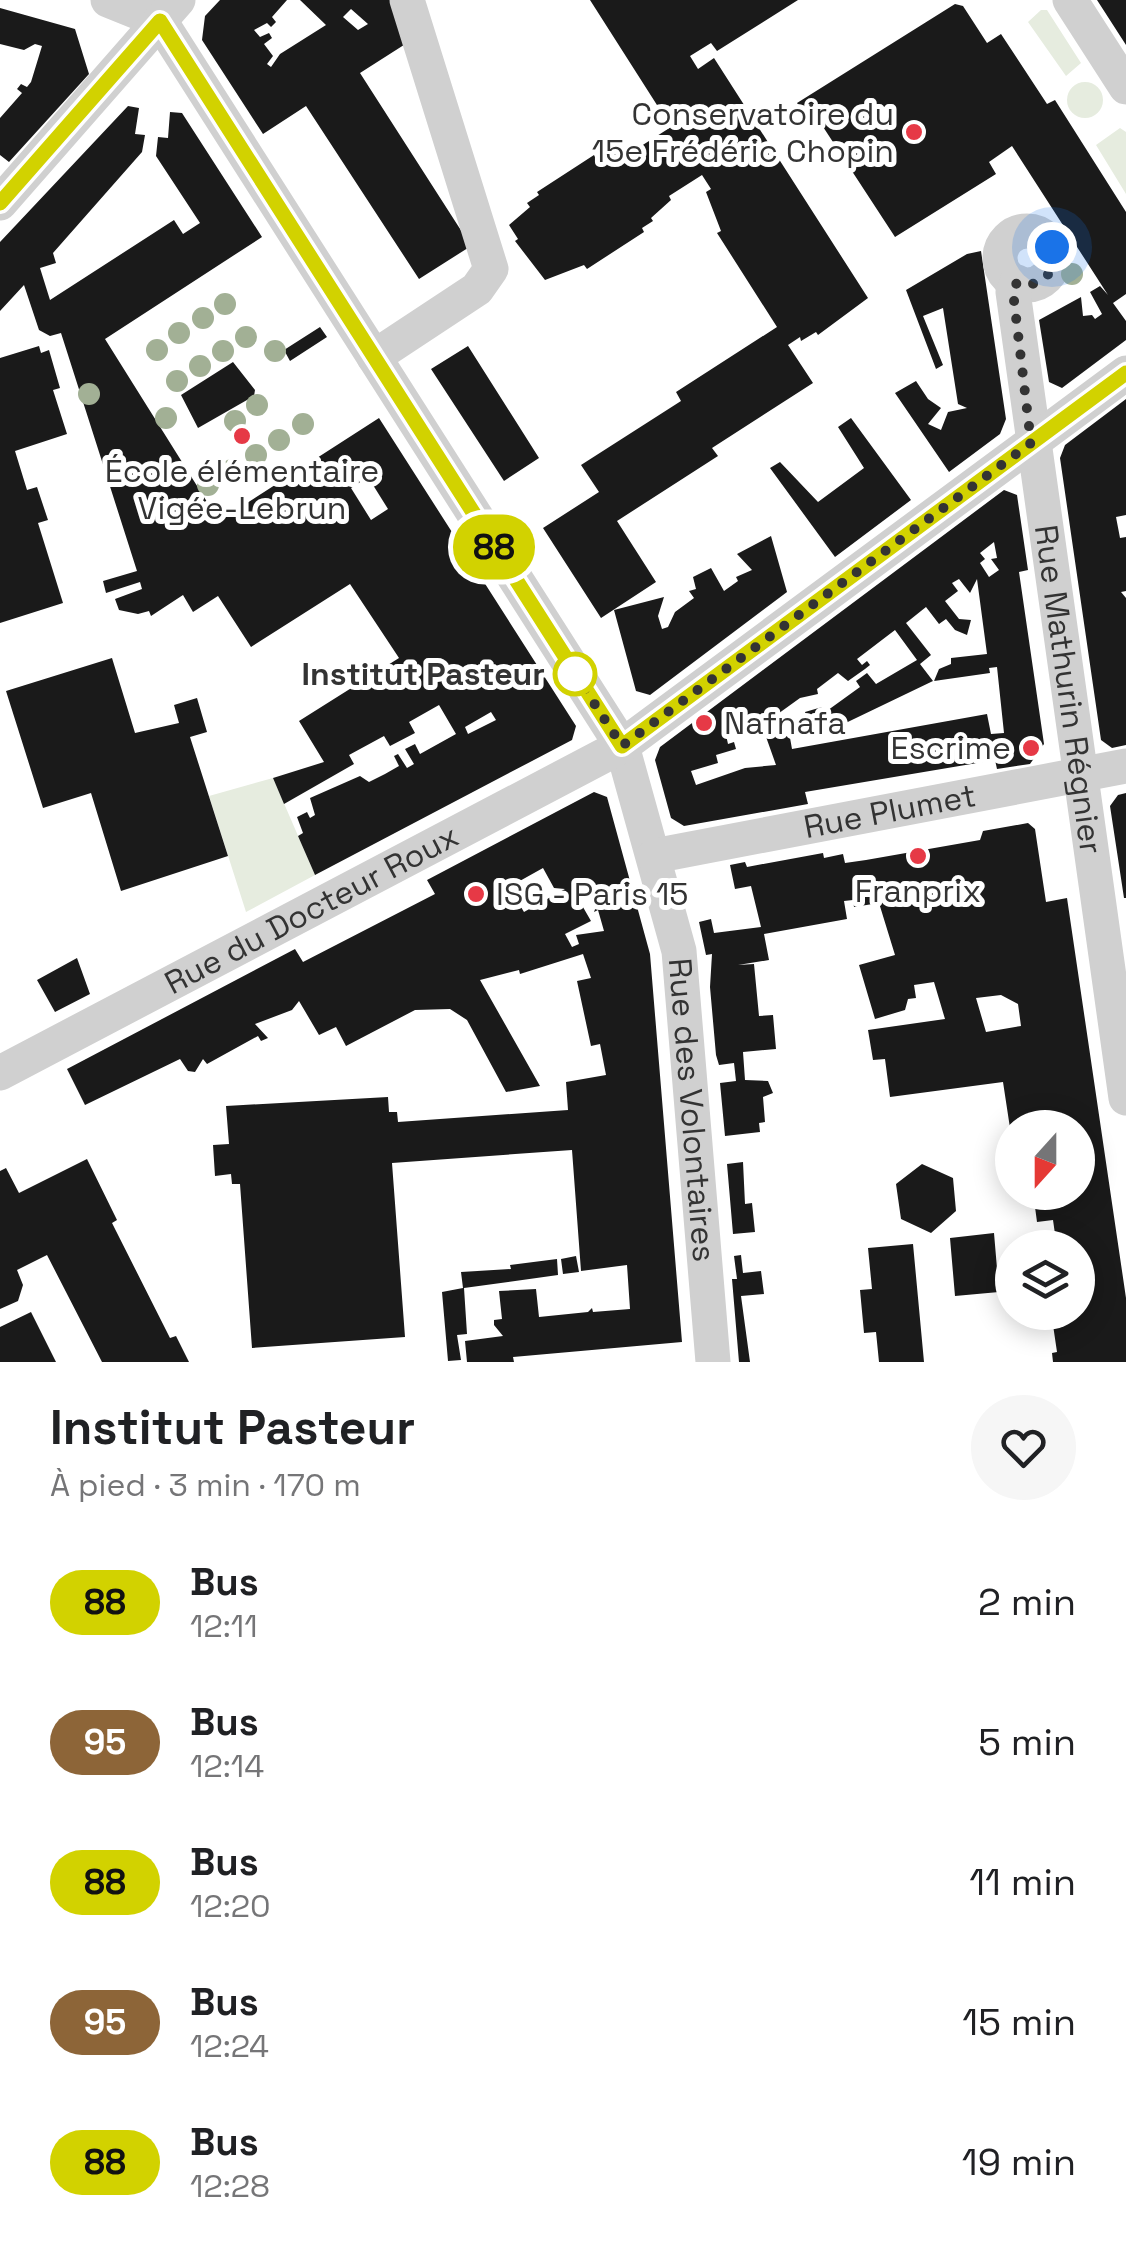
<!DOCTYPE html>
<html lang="fr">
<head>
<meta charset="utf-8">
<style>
  :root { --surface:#fff; --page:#f6f6f6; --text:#202124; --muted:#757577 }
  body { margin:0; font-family:"Space Grotesk",sans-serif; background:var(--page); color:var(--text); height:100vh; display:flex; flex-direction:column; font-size:38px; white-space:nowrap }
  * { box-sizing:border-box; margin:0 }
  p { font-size:32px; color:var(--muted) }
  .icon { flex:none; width:55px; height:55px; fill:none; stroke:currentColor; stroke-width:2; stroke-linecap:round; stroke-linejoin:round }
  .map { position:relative; height:1362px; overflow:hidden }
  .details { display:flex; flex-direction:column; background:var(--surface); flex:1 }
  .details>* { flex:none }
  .badge { padding:0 20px; border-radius:32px; font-size:35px; line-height:65px }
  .needle { width:65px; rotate:201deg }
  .tools { position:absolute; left:995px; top:1110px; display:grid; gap:20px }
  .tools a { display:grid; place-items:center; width:100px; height:100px; border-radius:50%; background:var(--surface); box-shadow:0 5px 25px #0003; font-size:50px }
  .you { position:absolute; width:50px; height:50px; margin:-25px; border:8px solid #fff; border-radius:50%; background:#1a73e8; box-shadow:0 0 0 15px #1a73e833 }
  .map>.badge { position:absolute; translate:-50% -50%; box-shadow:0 0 0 5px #fff }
  .round { display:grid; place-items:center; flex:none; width:105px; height:105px; border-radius:52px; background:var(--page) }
  .head { display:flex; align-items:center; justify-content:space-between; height:170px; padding:0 50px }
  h1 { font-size:48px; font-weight:600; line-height:75px }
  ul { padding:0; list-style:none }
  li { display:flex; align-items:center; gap:30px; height:140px; padding:0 50px }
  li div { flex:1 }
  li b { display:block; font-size:38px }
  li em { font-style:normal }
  li .badge { min-width:110px; font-weight:700; text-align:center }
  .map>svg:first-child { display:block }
  .green { fill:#e6ecdf }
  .building { fill:#1a1a1a; fill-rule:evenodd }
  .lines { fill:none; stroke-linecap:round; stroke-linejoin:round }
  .minor { stroke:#d0d0d0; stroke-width:35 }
  .tree { fill:#a2b095 }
  .line-casing { stroke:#fff; stroke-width:22 }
  .line { stroke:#d2d200; stroke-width:15 }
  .walk { stroke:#333; stroke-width:10; stroke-dasharray:0 18 }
  .poi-dot { fill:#e63946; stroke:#fff; stroke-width:4 }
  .stop-dot { fill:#fff; stroke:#d2d200; stroke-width:5 }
  .labels { text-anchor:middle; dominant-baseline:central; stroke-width:10; stroke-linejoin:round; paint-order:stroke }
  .poi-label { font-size:32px; fill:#333; stroke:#fff; text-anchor:end }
  .stop-label { font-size:32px; font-weight:bold; fill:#333; stroke:#fff; text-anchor:end }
  .street-label { font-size:32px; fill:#333; stroke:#fff }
</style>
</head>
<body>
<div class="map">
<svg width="1126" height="1362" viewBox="0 0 1126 1362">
  <rect width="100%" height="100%" fill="#fff"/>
  <path class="green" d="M1041 10H1047L1081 63 1066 76 1028 22Z
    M1067 100a18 18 0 1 1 36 0a18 18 0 1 1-36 0Z
    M1120 128 1126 132V194L1096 145Z
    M273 778 315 875 246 912 209 796Z"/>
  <path class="building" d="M220 0H287L272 17 276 22 271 27 267 23 254 30 260 37 269 33 272 38 264 44 273 56 267 64 271 67 280 54 326 25 300 0H392L407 43 360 73 471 246 419 279 306 106 263 134 202 40 205 16ZM351 9 368 24 358 30 343 17Z
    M590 0H798L717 51 711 43 690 56 698 69 714 58 868 298 818 335 816 332 801 341 800 337 788 345 813 383 712 448 718 456 617 521 656 582 601 618 543 528 599 492 581 465 681 401 676 392 777 327 717 233 721 231 706 192 711 189 702 175 669 196 671 200 651 218 653 221 642 228 644 232 587 269 584 265 545 280 515 241 518 239 509 225 530 207 527 203 539 195 537 192 594 155 596 159 635 144 638 148 671 127Z
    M1097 0H1126V45Z
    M955 4 963 6 987 43 1001 34 1047 104 1055 100 1126 212V294L1113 303 1126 321V340L1062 388 1049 382 1039 320 1081 297 1083 316 1092 315 1095 319 1102 314 1090 292 1100 286 1108 295 1012 146 989 162 996 174 895 237 814 113 807 117 797 103Z
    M0 8 75 29 89 74 9 162 0 155V118L22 93 17 89 21 84 27 87 31 82 42 46 35 44 24 50 0 44Z
    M128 106 139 108 135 134 145 135 142 152 53 253 56 263 40 268 50 300 174 220 183 234 200 223 156 156 158 137 168 138 170 112 182 113 262 237 105 339 219 521 379 418 576 726 572 740 315 875 298 836 303 833 297 817 307 812 310 818 315 815 310 798 360 776 369 782 385 774 399 766 394 756 398 754 407 768 414 764 405 749 415 744 420 754 456 734 439 705 409 722 415 733 390 746 384 736 349 755 354 764 284 804 273 778 324 762 299 721 399 658 350 584 251 647 218 596 193 612 183 595 151 616 149 611 138 614 119 610 115 599 142 589 140 582 106 593 103 581 137 571 61 333 50 336 39 330 24 285 0 311V242ZM368 477 388 509 371 520 351 488ZM491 712 496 720 468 734 465 727Z
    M981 251 1006 419 1000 434 949 472 895 393 916 381 928 399 941 408 928 424 941 430 948 412 967 408 958 404 943 308 923 316 943 365 936 369 906 290 967 254Z
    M320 327 327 337 290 361 284 350Z
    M39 346 41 353 49 350 60 388 53 390 67 434 15 451 27 490 37 487 48 520 38 523 63 603 0 623V358Z
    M468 346 539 458 504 481 431 369Z
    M233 362 255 390 254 396 198 428 181 395Z
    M1126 399V515L1116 517 1120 538 1126 537V591L1121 592 1126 598V745L1112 748 1101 740 1060 458 1065 445Z
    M851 418 911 500 835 557 770 468 780 462 818 502 864 468 838 427Z
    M1004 490 1017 495 1028 570 1019 572 1044 744 1030 764 997 769 995 760 805 792 808 804 684 826 671 818 655 760 660 747ZM994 542 997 558 991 559 999 570 989 577 980 563 985 559 980 553ZM959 579 970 593 977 579 987 654 951 658V664L939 669 934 681 990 673 989 668 997 667 1004 733 991 734 987 714 792 749 787 721 779 723 775 716 800 698 818 694 817 689 838 673 848 681 865 669 870 665 867 661 862 665 857 659 895 630 917 660 876 684 867 673 856 681 860 687 824 713 822 707 805 712 808 723 825 718 829 731 933 681 920 664 931 655 906 623 926 607 939 624 946 619 955 630 967 635 971 620 959 619 945 601 958 591 952 583ZM749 726 755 737 765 734 776 765 745 768 696 785 691 771 718 763 716 755 736 749 734 742 728 744 726 735Z
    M771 536 787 592 650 695 636 691 614 610 664 597 658 616 662 629 668 627 675 612 694 598 689 591 696 589 693 577 711 568 724 591 738 581 736 577 752 570 737 554Z
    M112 658 135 733 179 723 174 705 197 698 207 732 190 737 228 856 121 891 91 793 43 808 6 691Z
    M594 792 607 797 650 954 682 1342 513 1357 514 1362H467L465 1341 503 1336 494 1325V1320L502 1319 499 1291 536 1289 539 1317 588 1312 592 1308 593 1312 630 1309 627 1265 581 1271 572 1150 392 1163 405 1337 252 1348 240 1184H232L231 1174 215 1176 213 1145 229 1144 226 1106 388 1097 389 1112H397L398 1122 568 1110 566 1082 606 1075 600 1044 591 1046 577 981 591 978 583 954 520 974 519 970 480 980 540 1086 506 1092 467 1020 450 1009 415 1010 346 1046 336 1027 319 1035 299 1001 292 1010 255 1024 268 1038 261 1041 258 1036 207 1064 203 1059 195 1072 188 1071 180 1059 85 1105 67 1069 295 949 303 962 435 894 427 880ZM543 868 554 888 565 889 524 912 509 887ZM589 879 588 892 592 891 597 904 594 912 598 910 604 931 576 935 579 944 572 947 565 934 591 921 572 888Z
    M1126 793V898H1124L1110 806 1118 795Z
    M1028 823 1035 829 1046 902 1067 898 1126 1298V1362H1053L1052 1353 1057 1352 1053 1325 1068 1323 1067 1312H1078V1248H1057L1053 1220 1037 1222 1033 1192H1078V1128H1010L1003 1082 890 1097 885 1059 873 1060 868 1030 945 1019 934 982 914 985 916 998 908 999 905 1010 875 1019 859 965 895 955 879 903 854 907 853 900 844 901 847 919 764 934 769 960 738 965 754 964 759 1016 773 1015 776 1049 743 1052 745 1080 768 1081 773 1093 763 1097 765 1122 759 1123 760 1132 725 1136 720 1083 736 1081 734 1063 719 1065 716 1055 710 987 712 954 706 955 699 922 711 919 714 933 761 927 751 886 735 889 730 865 745 862 747 867 823 853 824 858 843 854 845 863 866 860 980 840 983 831ZM1001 995 1018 1004 1021 1026 986 1032 976 998Z
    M77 958 90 994 55 1012 37 980Z
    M87 1159 117 1220 112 1223 170 1338 176 1336 189 1362H102L47 1255 17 1270 23 1285 18 1301 0 1309V1171L6 1168 19 1193Z
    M743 1162 745 1204 752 1203 755 1232 733 1234 727 1164Z
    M922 1164 953 1178 956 1211 931 1233 901 1219 896 1184Z
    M994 1233 999 1292 955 1296 950 1238Z
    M913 1244 924 1362H879L876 1332 864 1333 860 1290 872 1289 868 1248Z
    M741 1255 743 1273 761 1271 764 1294 741 1296 750 1362H739L732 1279H737L734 1256Z
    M576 1256 579 1272 563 1274 561 1259Z
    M557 1259 558 1275 464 1288 467 1334 457 1335 461 1360 448 1361 442 1292 463 1288 461 1272 511 1269 510 1265Z
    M31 1312 56 1362H0V1327Z"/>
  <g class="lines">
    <g class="minor">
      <path d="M108 0 160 21"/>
      <path d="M1070 0 1126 87"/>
      <path id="s1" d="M160 21 622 746 679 951 713 1362"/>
      <path d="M0 203 178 0"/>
      <circle cx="1027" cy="258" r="27"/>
      <path id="s2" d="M1017 282 1013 292 1126 1098"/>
      <path d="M374 357 477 289 491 269 407 0"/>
      <path id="s3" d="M654 856 1126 766"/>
      <path id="s4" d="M0 1073 622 746 1126 373"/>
    </g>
  </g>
  <g class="tree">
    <circle cx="1072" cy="274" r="11"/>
    <circle cx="225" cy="304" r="11"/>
    <circle cx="203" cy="318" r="11"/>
    <circle cx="179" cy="333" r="11"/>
    <circle cx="246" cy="337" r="11"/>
    <circle cx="157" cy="350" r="11"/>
    <circle cx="223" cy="351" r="11"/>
    <circle cx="275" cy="351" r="11"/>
    <circle cx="200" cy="366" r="11"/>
    <circle cx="177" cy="381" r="11"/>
    <circle cx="89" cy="394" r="11"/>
    <circle cx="257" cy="405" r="11"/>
    <circle cx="166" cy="418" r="11"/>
    <circle cx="235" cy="421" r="11"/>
    <circle cx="303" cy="424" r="11"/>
    <circle cx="279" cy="440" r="11"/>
    <circle cx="256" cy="455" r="11"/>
    <circle cx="232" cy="470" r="11"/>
    <circle cx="208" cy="485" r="11"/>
  </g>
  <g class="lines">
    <defs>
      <path id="line" d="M0 203 160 21 622 746 1126 373"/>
    </defs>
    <use href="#line" class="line-casing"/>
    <use href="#line" class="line"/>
    <path class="walk" d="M575 674 622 746 1031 443 1013 292 1017 282 1035 284 1050 273 1052 247"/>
  </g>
  <g class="poi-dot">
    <circle cx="914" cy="132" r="10"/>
    <circle cx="242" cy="436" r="10"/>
    <circle cx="704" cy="723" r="10"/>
    <circle cx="1031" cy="748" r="10"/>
    <circle cx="918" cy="856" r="10"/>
    <circle cx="476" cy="894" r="10"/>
  </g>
  <circle class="stop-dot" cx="575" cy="674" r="20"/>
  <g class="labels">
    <g class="poi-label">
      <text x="894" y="114">Conservatoire du<tspan x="894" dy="37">15e Frédéric Chopin</tspan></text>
      <text x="242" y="471" text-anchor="middle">École élémentaire<tspan x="242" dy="37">Vigée-Lebrun</tspan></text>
      <text x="724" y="723" text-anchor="start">Nafnafa</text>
      <text x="1011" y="748">Escrime</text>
      <text x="918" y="891" text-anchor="middle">Franprix</text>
      <text x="496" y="894" text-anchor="start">ISG - Paris 15</text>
    </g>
    <g class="stop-label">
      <text x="545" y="674">Institut Pasteur</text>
    </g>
    <g class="street-label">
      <text stroke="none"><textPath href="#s2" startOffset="412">Rue Mathurin Régnier</textPath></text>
      <text stroke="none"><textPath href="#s3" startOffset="240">Rue Plumet</textPath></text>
      <text stroke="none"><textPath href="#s4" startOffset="352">Rue du Docteur Roux</textPath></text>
      <text stroke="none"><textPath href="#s1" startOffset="1232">Rue des Volontaires</textPath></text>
    </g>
  </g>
</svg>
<div class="tools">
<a><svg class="needle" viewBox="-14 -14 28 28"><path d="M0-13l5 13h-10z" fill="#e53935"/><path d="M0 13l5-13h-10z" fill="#757577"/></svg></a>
<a><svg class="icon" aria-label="layers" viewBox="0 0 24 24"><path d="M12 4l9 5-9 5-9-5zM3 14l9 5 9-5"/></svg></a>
</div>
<div class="you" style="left:1052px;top:247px"></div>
<b class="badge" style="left:494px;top:547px;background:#d2d200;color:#111">88</b>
</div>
<section class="details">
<div class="head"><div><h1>Institut Pasteur</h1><p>À pied · 3 min · 170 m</p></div><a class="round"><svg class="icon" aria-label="heart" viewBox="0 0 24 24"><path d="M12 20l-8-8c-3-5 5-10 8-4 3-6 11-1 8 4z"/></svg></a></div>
<ul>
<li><span class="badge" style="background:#d2d200;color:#111">88</span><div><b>Bus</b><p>12:11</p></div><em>2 min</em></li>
<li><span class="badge" style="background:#8d6538;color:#fff">95</span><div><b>Bus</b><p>12:14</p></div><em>5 min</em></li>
<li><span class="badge" style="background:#d2d200;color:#111">88</span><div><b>Bus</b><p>12:20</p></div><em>11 min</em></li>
<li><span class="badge" style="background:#8d6538;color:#fff">95</span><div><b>Bus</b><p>12:24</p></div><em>15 min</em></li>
<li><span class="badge" style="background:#d2d200;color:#111">88</span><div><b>Bus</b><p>12:28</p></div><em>19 min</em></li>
</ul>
</section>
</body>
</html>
